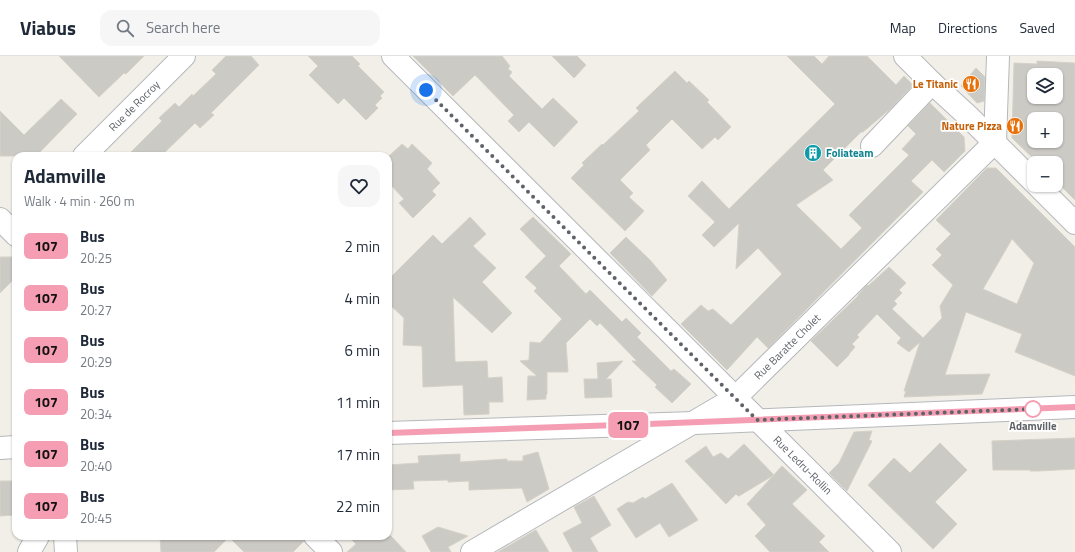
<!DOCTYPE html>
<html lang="en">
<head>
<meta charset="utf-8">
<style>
  :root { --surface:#fff; --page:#f6f6f7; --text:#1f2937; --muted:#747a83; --line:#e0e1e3 }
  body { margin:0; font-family:"Titillium Web",sans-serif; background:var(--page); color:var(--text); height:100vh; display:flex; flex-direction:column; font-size:15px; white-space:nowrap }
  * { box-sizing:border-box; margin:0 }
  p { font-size:13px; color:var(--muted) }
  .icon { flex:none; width:22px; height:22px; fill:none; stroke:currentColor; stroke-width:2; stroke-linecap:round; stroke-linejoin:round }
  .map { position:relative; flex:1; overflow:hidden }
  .drawer { position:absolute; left:12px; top:96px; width:380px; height:388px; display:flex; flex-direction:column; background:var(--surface); border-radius:12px; box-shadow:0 1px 3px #0004 }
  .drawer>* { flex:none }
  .badge { padding:0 8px; border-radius:6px; font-size:14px; line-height:26px }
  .fabs { position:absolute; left:1027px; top:12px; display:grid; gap:8px }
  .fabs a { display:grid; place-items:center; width:36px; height:36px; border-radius:8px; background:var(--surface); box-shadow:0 1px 3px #0004; font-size:20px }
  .you { position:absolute; width:20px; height:20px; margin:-10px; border:3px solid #fff; border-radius:50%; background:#1a73e8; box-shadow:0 0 0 6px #1a73e833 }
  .map>.badge { position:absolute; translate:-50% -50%; box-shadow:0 0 0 2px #fff }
  .round { display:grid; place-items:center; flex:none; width:42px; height:42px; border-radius:12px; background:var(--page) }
  .overview { display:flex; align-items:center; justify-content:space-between; height:68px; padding:0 12px }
  h1 { font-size:19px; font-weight:700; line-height:30px }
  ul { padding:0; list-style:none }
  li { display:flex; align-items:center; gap:12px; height:52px; padding:0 12px }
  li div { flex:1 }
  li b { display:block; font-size:15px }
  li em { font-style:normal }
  li .badge { min-width:44px; font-weight:700; text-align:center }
  header { display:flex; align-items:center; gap:24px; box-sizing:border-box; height:56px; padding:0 20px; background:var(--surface); border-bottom:1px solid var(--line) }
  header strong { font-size:19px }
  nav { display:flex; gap:22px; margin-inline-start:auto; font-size:14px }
  .search { width:280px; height:36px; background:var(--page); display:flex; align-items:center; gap:10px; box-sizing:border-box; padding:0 14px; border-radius:12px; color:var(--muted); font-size:15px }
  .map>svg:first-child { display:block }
  .building { fill:#cccac5; stroke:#d6d1c6; fill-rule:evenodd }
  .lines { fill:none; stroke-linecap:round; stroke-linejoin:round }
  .minor-casing { stroke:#b5b8bc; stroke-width:24 }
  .minor { stroke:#fff; stroke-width:22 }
  .line-casing { stroke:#fff; stroke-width:9 }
  .line { stroke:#f59eb3; stroke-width:6 }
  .walk { stroke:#5f6368; stroke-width:4; stroke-dasharray:0 7.2 }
  .stop-dot { fill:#fff; stroke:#f59eb3; stroke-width:2 }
  .labels { text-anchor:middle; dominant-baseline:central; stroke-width:3.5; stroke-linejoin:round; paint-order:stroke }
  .food-label { font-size:11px; font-weight:bold; fill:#c56008; stroke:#fff; text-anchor:end }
  .street-label { font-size:11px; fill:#5f6368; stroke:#fff }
  .culture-label { font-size:11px; font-weight:bold; fill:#0d838f; stroke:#fff; text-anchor:start }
  .stop-label { font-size:11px; font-weight:bold; fill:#5f6368; stroke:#fff }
</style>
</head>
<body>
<header>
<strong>Viabus</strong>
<div class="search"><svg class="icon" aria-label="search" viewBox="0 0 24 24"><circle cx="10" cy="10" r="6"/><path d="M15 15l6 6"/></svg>Search here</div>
<nav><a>Map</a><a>Directions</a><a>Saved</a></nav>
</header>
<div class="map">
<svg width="1075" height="496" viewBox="0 0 1075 496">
  <rect width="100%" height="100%" fill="#f1efe8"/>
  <path class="building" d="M59 0H144L126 18 124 17 99 41Z
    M226 0H251L259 9 211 57 214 59 200 72 195 67 161 100H127L162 65 159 62 175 47 179 51 192 38 193 40 216 18 212 14Z
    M308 0H352L360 8 358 10 384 36 380 40 382 42 375 49 378 52 366 64 344 42 338 48 309 19 318 10Z
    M413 0H502L510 10 508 13 512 16 509 20 542 53 553 42 578 66 554 91 529 66 519 76 508 65 514 59 475 19 453 40Z
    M552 0H577L586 9 574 22Z
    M787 0H814L822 8 829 0H867L896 29 904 20 913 29 890 53 863 76H861L823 114 833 124 796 149 841 193 862 172 849 159 909 99 902 93 916 78 908 70 930 47 964 81 965 95 944 116 932 104 911 125 923 136 768 292 757 281 727 314 681 268 701 249 708 255 713 253 731 269 782 218 758 192 736 213 739 167 714 191 702 179 715 166 688 140 702 125 729 153 835 48Z
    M1037 5 1075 7V144L1056 125V107H1038L1012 82 1014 7 1037 8ZM1034 19H1056V41H1034ZM1034 63H1056V85H1034Z
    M976 12 985 21 984 45 977 47 961 30Z
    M675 15 687 27 689 25 709 44 707 46 731 71 718 84 715 81 702 93 672 63 646 89 650 94 620 124 633 137 629 141 644 155 625 175 571 122 584 109 582 107 602 88 603 89 639 55 636 52Z
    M61 43 77 58 36 100H0V55L24 79Z
    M402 88 408 93 412 88 432 107 427 113 440 127 432 135 436 139 413 162 399 147 404 143 388 126V101Z
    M987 112H996L1075 191V320L1015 296 1022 278 966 256 945 319 990 318 982 338 904 341 906 335H904L920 286 909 296 897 287 901 282 877 258 857 279 859 281 852 288 855 291 849 298V299L837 311 811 285 858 240V239L867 229 868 230 889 211 906 227 899 234 902 237 894 245 897 248 892 253 923 282 942 262 940 250 953 229 932 209 942 199 936 193 951 178 936 164ZM1012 183 1034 207 1017 248 983 233Z
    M470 161 486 178 473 190 496 212 482 226 512 257 492 277 453 241 455 305 456 306 487 305 488 322 502 321 503 346H489V358L464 359 463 329 423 331 422 290 403 289 404 262 388 247V224L433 179 442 188Z
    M533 161 571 198 559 210 586 238 590 234 622 266 626 262 641 277 637 281 671 315 674 313 691 328 672 347 655 331 657 329 632 305H637L600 267 597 270 590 263 566 287 568 316H547V338L546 339V343L527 344 528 320H537L520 305 529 304 530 286 540 287 562 263 534 235 537 232 525 221 546 200 520 173Z
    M626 181 650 204 667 224 652 240 610 197Z
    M0 201H16V221L0 237Z
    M623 305 606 323H611L612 341 585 342 584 323H598L597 307Z
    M872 375 869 384 872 385 847 435 829 417 839 407 854 376Z
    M1075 382V413L1039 415H1030V414H993L992 385Z
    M940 387 967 414 935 446 957 468 933 493 868 429 894 402 910 417Z
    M744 388 774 419 739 440H738L736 438 726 448 685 405 706 390 713 401 721 397 728 403Z
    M538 396 549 433 527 446 522 432 469 434V425L448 426V424L413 425 414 433 388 434V409L419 407 418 400 460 398V406L507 403V405H523V400Z
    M782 410 807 434 792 448 825 480 819 486 829 496H770L755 480 766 469 747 448Z
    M0 425H16V459L0 460Z
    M672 427 698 464 669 481 660 467 636 482 617 453 628 446 633 447 643 441 645 443Z
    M594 440 611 469 590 482 598 496H573L563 477 582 467 574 451Z
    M438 471 468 480 448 491 451 496H431L422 480Z
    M536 474 549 496H498L527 479Z
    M160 480H303L304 485 293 496H244L229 481 214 496H161Z
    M348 480H391L406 496H347L356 488Z"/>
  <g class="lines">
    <defs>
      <g id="minor">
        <path id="s1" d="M393 0 890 496"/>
        <path d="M905 0 932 27 968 60 1034 126"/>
        <path d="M872 90 932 27"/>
        <path id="s2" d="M84 100 184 0"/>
        <path d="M1037 129 1075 167"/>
        <path d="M0 163 16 179"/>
        <path d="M388 377 695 367 1075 351"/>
        <path d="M0 392 16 391"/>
        <path d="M65 480 66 496"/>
        <path d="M315 480 331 496"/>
        <path d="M29 496 38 480"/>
        <path id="s3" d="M472 496 735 342 995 86 998 0"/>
      </g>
    </defs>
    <use href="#minor" class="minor-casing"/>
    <use href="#minor" class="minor"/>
  </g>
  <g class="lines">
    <defs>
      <path id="line" d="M388 377 648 368 1075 351"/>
    </defs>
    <use href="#line" class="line-casing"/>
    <use href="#line" class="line"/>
    <path class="walk" d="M426 34 757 364 1033 353"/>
  </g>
  <defs>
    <symbol id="restaurant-disc" viewBox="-11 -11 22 22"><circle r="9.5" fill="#e8710a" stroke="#fff"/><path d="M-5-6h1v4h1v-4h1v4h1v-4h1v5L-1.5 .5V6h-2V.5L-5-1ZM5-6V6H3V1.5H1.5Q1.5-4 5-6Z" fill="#fff"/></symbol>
    <symbol id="building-disc" viewBox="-11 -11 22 22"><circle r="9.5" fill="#0f9aa8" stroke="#fff"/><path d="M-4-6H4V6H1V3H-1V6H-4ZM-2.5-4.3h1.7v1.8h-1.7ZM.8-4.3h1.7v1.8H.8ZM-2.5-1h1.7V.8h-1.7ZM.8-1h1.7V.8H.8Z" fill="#fff"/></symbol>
  </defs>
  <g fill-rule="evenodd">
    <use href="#restaurant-disc" x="961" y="18" width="20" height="20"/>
    <use href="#restaurant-disc" x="1005" y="60" width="20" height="20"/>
    <use href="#building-disc" x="803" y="87" width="20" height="20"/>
  </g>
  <circle class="stop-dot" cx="1033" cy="353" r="8"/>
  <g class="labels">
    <g class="food-label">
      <text x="958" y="28">Le Titanic</text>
      <text x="1002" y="70">Nature Pizza</text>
    </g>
    <g class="street-label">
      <text stroke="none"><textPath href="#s2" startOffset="71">Rue de Rocroy</textPath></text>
      <text stroke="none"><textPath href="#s3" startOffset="378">Rue Baratte Cholet</textPath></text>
      <text stroke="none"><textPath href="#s1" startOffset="579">Rue Ledru-Rollin</textPath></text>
    </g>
    <g class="culture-label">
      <text x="826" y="97">Foliateam</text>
    </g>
    <g class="stop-label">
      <text x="1033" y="370">Adamville</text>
    </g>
  </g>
</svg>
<div class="fabs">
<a><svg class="icon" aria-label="layers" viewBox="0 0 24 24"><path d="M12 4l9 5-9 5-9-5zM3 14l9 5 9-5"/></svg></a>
<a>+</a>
<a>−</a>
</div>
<div class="you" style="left:426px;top:34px"></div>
<b class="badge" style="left:628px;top:369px;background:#f59eb3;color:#111">107</b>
<section class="drawer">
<div class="overview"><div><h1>Adamville</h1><p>Walk · 4 min · 260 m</p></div><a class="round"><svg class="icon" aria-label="heart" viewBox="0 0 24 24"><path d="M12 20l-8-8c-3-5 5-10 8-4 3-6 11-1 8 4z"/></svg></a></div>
<ul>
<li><span class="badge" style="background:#f59eb3;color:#111">107</span><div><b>Bus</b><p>20:25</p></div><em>2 min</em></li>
<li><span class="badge" style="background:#f59eb3;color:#111">107</span><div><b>Bus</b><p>20:27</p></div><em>4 min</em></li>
<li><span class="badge" style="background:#f59eb3;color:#111">107</span><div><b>Bus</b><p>20:29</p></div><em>6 min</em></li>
<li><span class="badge" style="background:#f59eb3;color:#111">107</span><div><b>Bus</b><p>20:34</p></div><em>11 min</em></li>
<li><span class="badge" style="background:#f59eb3;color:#111">107</span><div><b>Bus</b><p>20:40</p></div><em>17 min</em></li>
<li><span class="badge" style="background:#f59eb3;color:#111">107</span><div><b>Bus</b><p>20:45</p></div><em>22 min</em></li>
</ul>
</section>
</div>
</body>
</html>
